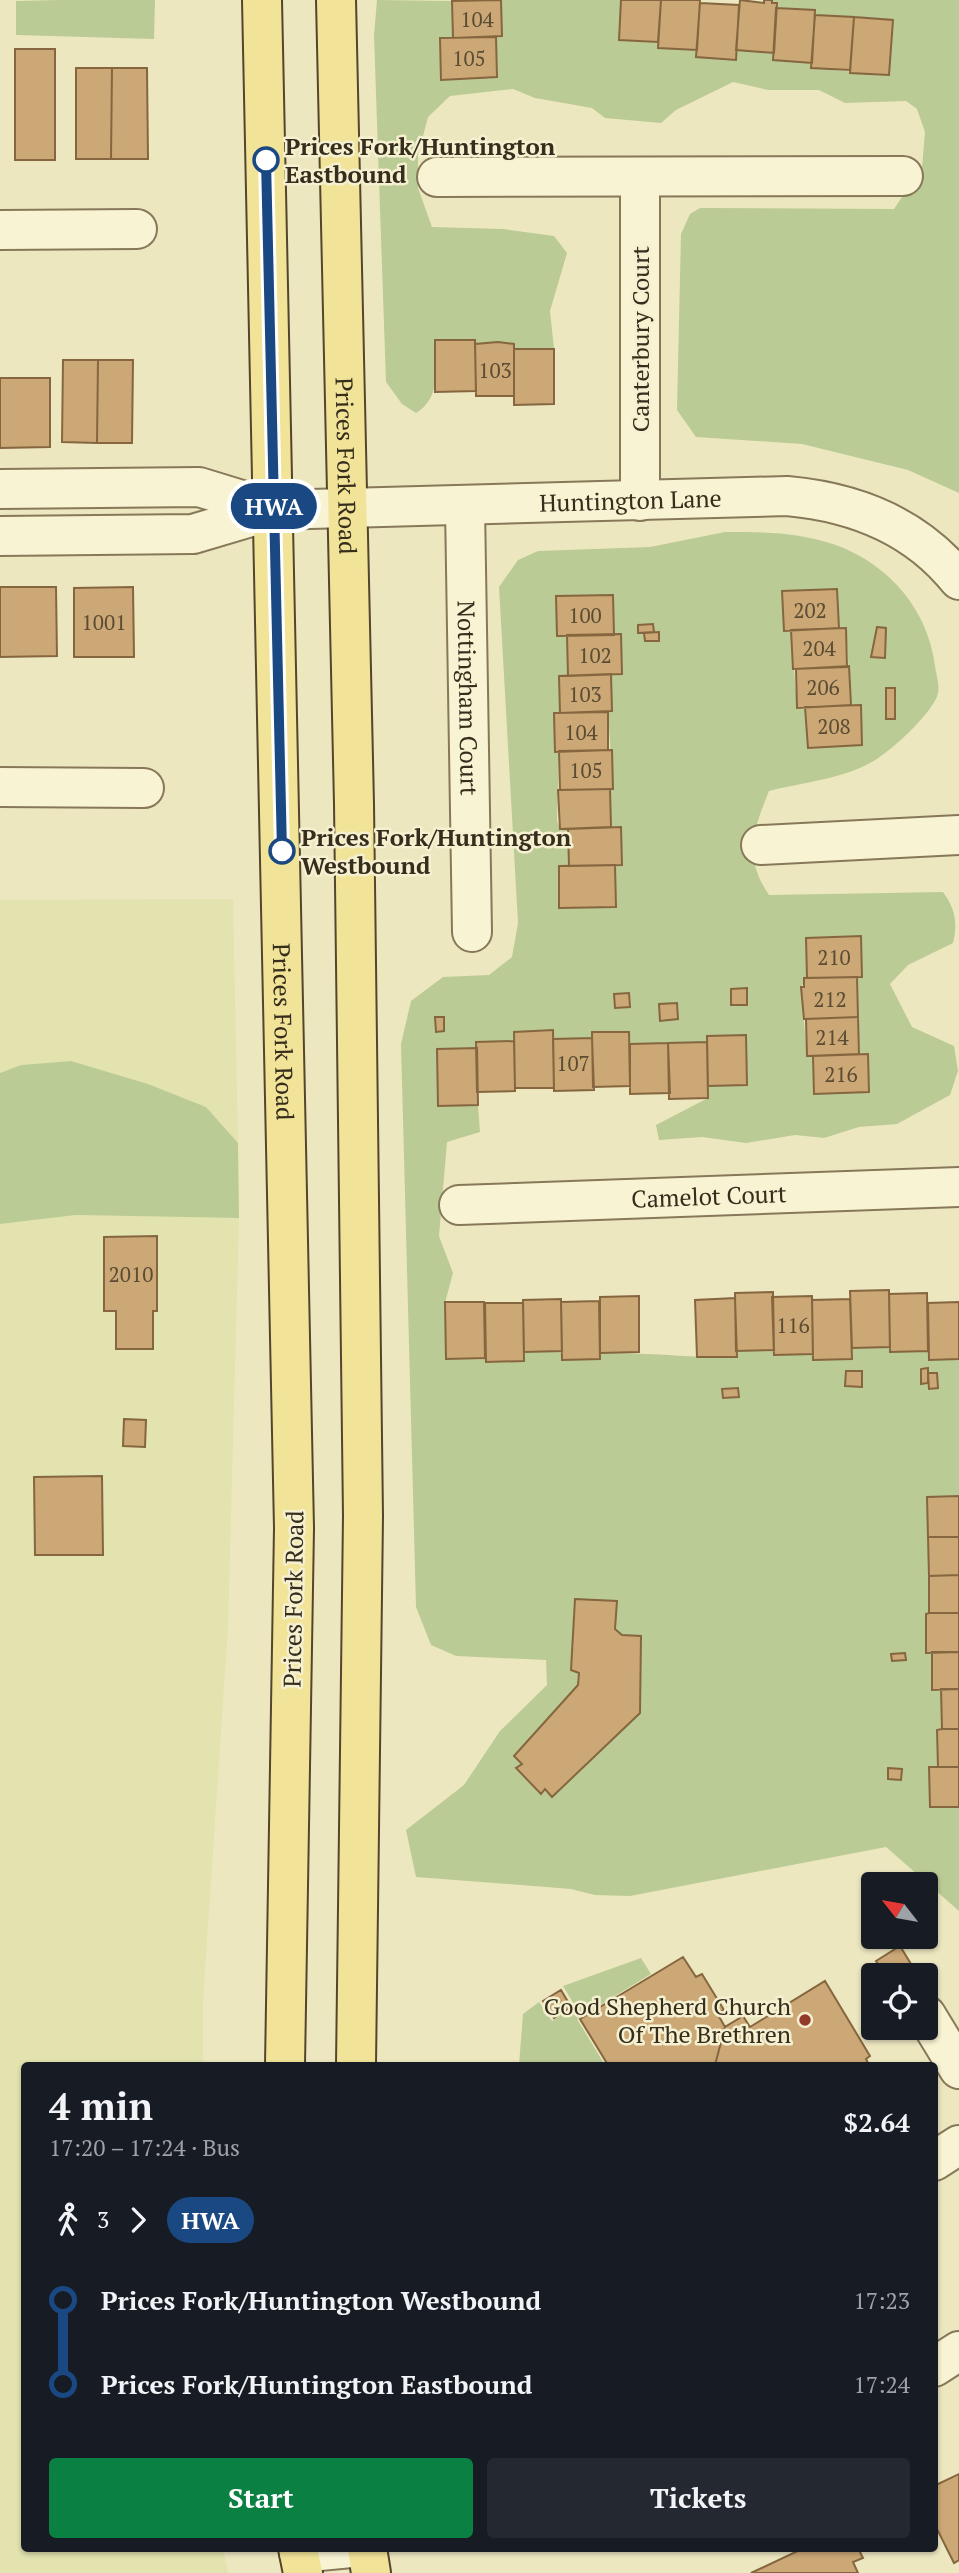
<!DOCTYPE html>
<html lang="en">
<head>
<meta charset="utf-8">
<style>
  :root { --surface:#171b24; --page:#242831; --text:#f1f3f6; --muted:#9ea1a6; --accent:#0b8043 }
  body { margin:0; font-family:"PT Serif",serif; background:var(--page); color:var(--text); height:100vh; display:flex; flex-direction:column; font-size:26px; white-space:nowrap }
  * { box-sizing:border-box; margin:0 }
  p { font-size:23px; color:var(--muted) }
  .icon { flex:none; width:38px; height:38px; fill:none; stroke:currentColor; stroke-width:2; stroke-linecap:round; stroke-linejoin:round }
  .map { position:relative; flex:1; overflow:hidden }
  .side { position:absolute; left:21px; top:2062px; width:917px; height:490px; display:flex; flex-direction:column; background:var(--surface); border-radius:7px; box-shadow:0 2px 5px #0004 }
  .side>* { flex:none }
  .badge { padding:0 14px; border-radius:23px; font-size:24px; line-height:46px }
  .needle { width:46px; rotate:301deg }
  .controls { position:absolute; left:861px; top:1872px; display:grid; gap:14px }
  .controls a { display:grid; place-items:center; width:77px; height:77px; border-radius:7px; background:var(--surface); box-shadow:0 2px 5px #0004; font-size:35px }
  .map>.badge { position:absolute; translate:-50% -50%; box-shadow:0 0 0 4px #fff }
  .legs { display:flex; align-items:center; gap:10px; height:77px; padding:0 28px; font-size:23px }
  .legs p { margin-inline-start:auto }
  .head { display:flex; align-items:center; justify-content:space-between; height:119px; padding:0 28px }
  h1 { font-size:38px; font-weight:700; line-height:52px }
  .button { display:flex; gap:14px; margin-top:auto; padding:14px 28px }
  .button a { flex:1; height:80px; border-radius:7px; background:var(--accent); color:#fff; font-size:28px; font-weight:700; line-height:80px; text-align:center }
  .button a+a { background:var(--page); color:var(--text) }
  ul { padding:0 28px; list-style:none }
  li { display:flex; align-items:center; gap:24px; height:84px; font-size:26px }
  li i { display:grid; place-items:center; width:10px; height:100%; margin:0 9px; background:currentColor }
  li i::after { content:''; width:18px; height:18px; margin:-9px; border:5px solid; border-radius:50%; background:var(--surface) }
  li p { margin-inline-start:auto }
  li:first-child i { background:linear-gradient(#0000 50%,currentColor 0) }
  li:last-child i { background:linear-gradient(currentColor 50%,#0000 0) }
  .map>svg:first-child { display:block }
  .farmland { fill:#e2e3ae }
  .green { fill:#bbcb95; fill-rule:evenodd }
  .building { fill:#cba876; stroke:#85663f; stroke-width:2 }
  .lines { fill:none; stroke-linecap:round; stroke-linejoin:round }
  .minor-casing { stroke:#867858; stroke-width:42 }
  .major-casing { stroke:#54452d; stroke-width:42 }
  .minor { stroke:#f8f3d3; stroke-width:38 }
  .major { stroke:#f1e498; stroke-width:38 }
  .line-1-casing { stroke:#fff; stroke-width:16 }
  .line-1 { stroke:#1a4882; stroke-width:10 }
  .stop-1-dot { fill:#fff; stroke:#1a4882; stroke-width:3.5 }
  .poi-dot { fill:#943a29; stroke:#f5f0d0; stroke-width:2.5 }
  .labels { text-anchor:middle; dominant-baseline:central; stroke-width:5; stroke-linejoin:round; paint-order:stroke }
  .number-label { font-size:21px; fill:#5b4c33 }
  .stop-label { font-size:24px; font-weight:bold; fill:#362d1d; stroke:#f5f0d0; text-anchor:start }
  .street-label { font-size:24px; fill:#362d1d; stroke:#f5f0d0 }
  .poi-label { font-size:24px; fill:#362d1d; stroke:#f5f0d0; text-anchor:end }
</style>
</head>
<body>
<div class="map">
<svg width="959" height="2573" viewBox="0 0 959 2573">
  <rect width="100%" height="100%" fill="#ede7c0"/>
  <path class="farmland" d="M233 899 238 1143 206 1107 148 1084 71 1061 21 1065 0 1073V900Z
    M76 1215 239 1218 228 1628 203 1999V2065H24V2548H223L228 2573H0V1224Z"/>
  <path class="green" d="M59 0H155L154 39 16 35V1Z
    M377 0 452 1 453 38 440 39 442 79 497 77 496 37 502 36 501 0H621L619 40 658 42 697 50V57L735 60 736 50 774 53 773 60 812 63V68L889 75 893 20 815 15V10L776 8 772 0H959V493L908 470 802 444 696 437 677 410 681 234 690 214 700 208 894 209 922 167 925 132 917 109 906 101 845 103 819 90H768L733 82 676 110 661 123 605 118 592 108 535 98 513 89 450 96 428 117 418 155V188L432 227 503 229 554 236 567 253 550 311 554 349H514V344H476L475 340H435C435 368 442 397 416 413L402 404 386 382 374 36Z
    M725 532C765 532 797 532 836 545 890 565 928 610 935 666 936 674 940 686 938 693 935 710 896 746 881 756 852 778 804 782 769 791 753 831 743 856 769 895L943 892C955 908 958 923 953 943L908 965 890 984 912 1027 954 1046 958 1071 950 1095 897 1124 859 1127 824 1138 795 1135 746 1143 702 1137 659 1140 656 1125 708 1098V1086L747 1085 746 1035 707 1036V1042L630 1044 628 1032H592V1038L553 1039V1031L514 1032V1041L476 1042 477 1048 437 1049 438 1106 478 1105 480 1132 447 1142 439 1236 453 1273 445 1303 446 1358 524 1361V1352L562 1351V1360L600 1359V1353C646 1352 691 1358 736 1357V1351L890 1347 891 1352 928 1351 929 1360 959 1359V1496L927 1497 929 1613 926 1614 932 1652V1689H941L942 1729 937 1730 938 1767 929 1768 930 1807H959V1911L886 1847 630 1896 595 1895 571 1889 416 1877 406 1830 464 1785 500 1731 547 1685 546 1660 456 1656 431 1645 416 1607 401 1044 411 1001 443 977 489 975 512 957 518 923 499 587 518 560 538 551 650 547ZM782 592 839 628H846L851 705H861L862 745 808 747 805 707H797L791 630H784ZM613 595 614 635 622 674H611L612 711 608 712 613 789H610L611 827 621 828 622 865H615L616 907 559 908V866H569L568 829H560L557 821 559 751 554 713H560L559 676H568L567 635 557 636 556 596ZM877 627 886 628 884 658 872 657ZM861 936 857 977 859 1054H868L869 1092 814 1094 813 1056 807 1055 801 987 807 978 806 938ZM575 1600 616 1601 615 1629 622 1635 641 1637 640 1713 552 1797 545 1789 540 1794 516 1769 522 1764 514 1755 578 1685 579 1673 571 1669Z
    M71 1061 148 1084 206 1107 238 1143 239 1218 76 1215 0 1224V1073L21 1065Z
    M641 1958 651 1974 577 2019 605 2065H519L523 2014 539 2002 552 2021 575 2006 563 1986Z"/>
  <path class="building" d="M501 0 502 36 453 38 452 1Z
    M621 0H661L658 42 619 40Z
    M661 0H700L697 50 658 48Z
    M740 0 764 3V0H772V3H777L774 53 736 50Z
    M700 3 739 5 736 60 696 57Z
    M776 8 815 10 812 63 773 60Z
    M815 15 854 17 850 70 811 68Z
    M854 17 893 20 889 75 850 73Z
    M496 37 497 77 441 80 440 38Z
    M15 49H55V160H15Z
    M76 68H112L111 159H76Z
    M112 68H147L148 159H111Z
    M435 340H475L476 391 435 392Z
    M498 342 514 344V396H476L475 344Z
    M514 349H554V404L514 405Z
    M63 360H98L97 443 62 442Z
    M98 360H133L132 443H97Z
    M0 378H50V447L0 448Z
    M0 587H56L57 656 0 657Z
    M133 587 134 657H74V588Z
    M837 589 839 628 784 631 782 591Z
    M613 595 614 635 557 636 556 596Z
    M653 624 654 632 638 633V625Z
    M877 627 886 628 885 658 871 657Z
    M846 628 847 667 793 669 791 630Z
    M659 632V641H645L644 633Z
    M621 634 622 674 568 676 567 635Z
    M849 666 851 705 797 708 796 669Z
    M611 674 612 711 560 713 559 676Z
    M886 688H895V719H886Z
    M861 705 862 745 808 748 805 707Z
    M608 712V750L555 752 554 713Z
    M612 750 613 789 560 790 559 751Z
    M610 789 611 827 560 829 558 790Z
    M621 827 622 865 569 866 568 829Z
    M615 865 616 907 559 908V866Z
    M861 936 862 977 807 978 806 938Z
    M857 977 858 1017 804 1019 801 987H804V978Z
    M747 988V1005H731V989Z
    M629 993 630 1007 615 1008 614 994Z
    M677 1003 678 1019 660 1021 659 1004Z
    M435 1017H444V1031L436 1032Z
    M858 1017 859 1054 807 1056 806 1019Z
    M553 1030 554 1088H515L514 1032Z
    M592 1032H629L630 1086 593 1087Z
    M746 1035 747 1085 708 1086 707 1036Z
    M592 1038 594 1090 554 1091 553 1039Z
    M514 1041 515 1091 477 1092 476 1042Z
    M707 1042 708 1098 669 1099 668 1043Z
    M668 1043 670 1093 630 1094V1044Z
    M477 1048 478 1105 438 1106 437 1049Z
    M868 1054 869 1092 814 1094 813 1056Z
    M157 1236V1311H153V1349H116V1311H104V1237Z
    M889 1290 890 1347 852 1348 850 1291Z
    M773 1292 774 1350 736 1351 735 1293Z
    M927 1293 928 1351 890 1352 889 1294Z
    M639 1296V1352L600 1353V1297Z
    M812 1296 813 1354 774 1355 772 1297Z
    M735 1298 737 1357H697L695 1300Z
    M561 1299 562 1351 524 1352 523 1300Z
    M850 1299 852 1359 813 1360 812 1300Z
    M599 1301 600 1359 562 1360 561 1302Z
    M445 1302H484L485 1358 446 1359Z
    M959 1302V1359L929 1360 928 1303Z
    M485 1303H523L524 1361 486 1362Z
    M928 1368V1383L921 1384V1369Z
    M846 1371H862V1387L845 1386Z
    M928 1373H937L938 1388 929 1389Z
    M738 1388 739 1397 723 1398 722 1389Z
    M124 1419 146 1420 145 1447 123 1446Z
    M102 1476 103 1555H35L34 1477Z
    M959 1496V1537H928L927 1497Z
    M928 1537H959V1575L929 1576Z
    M959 1575V1613H929V1576Z
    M575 1599 617 1601 615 1629 622 1635 641 1636 640 1713 552 1797 545 1789 541 1794 516 1768 522 1764 514 1756 578 1685 579 1673 571 1670Z
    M929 1613H959V1652L926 1653V1614Z
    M932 1652H959V1689L932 1690Z
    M905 1653 906 1660 892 1661 891 1654Z
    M941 1689H959V1729H942Z
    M942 1729H959V1767H938L937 1730Z
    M929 1767H959V1807H930Z
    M888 1768 902 1769 901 1780 888 1779Z
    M900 1946 911 1964 893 1976H885L876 1961Z
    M683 1957 696 1977 702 1974 724 2010 717 2013 725 2027 715 2065H608L580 2019Z
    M825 1981 870 2056 866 2059 869 2065H715L725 2027 743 2016 750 2027Z
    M561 1990 571 2007 554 2018 543 2001Z
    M959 2474V2560L954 2563 934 2523V2486Z
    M804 2548H858L863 2558 853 2562 858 2573H751Z"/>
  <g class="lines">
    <defs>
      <g id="minor">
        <path d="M437 177 903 176"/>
        <path d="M0 230 137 229"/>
        <path d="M0 489 199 487 274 510"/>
        <path d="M640 501V177"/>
        <path id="s1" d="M465 507 472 932"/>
        <path id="s2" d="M0 536 193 534 274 510 787 496C854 502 916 526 959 580"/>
        <path d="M0 787 144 788"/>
        <path d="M761 845 959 835"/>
        <path id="s3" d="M459 1205 959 1187"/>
        <path d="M926 2015 959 2069"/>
        <path d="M934 2161 959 2145"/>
        <path d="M934 2367 959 2351"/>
        <path d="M299 2553 351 2548"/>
      </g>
      <g id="major">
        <path id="s4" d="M262 0 294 1528 285 2065"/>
        <path id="s5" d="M336 0 354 804 363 1516 356 2065"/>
        <path d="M298 2548 303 2573"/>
        <path d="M367 2548 371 2573"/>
      </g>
    </defs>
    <use href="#minor" class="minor-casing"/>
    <use href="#major" class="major-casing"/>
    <use href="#minor" class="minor"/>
    <use href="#major" class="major"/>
  </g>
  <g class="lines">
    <defs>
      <path id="line-1" d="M266 160 282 851"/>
    </defs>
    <use href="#line-1" class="line-1-casing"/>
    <use href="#line-1" class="line-1"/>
  </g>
  <g class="stop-1-dot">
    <circle cx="266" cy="160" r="12"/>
    <circle cx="282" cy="851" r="12"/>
  </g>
  <circle class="poi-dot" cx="805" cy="2020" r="7"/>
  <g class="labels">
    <g class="number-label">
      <text x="477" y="19">104</text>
      <text x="469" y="58">105</text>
      <text x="495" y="370">103</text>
      <text x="810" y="610">202</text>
      <text x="585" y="615">100</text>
      <text x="104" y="622">1001</text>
      <text x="819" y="648">204</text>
      <text x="595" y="655">102</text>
      <text x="823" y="687">206</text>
      <text x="585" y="694">103</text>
      <text x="834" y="726">208</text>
      <text x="581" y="732">104</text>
      <text x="586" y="770">105</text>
      <text x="834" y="957">210</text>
      <text x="830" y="999">212</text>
      <text x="832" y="1037">214</text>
      <text x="573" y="1063">107</text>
      <text x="841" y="1074">216</text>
      <text x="131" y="1274">2010</text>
      <text x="793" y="1325">116</text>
    </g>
    <g class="stop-label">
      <text x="285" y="146">Prices Fork/Huntington<tspan x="285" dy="28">Eastbound</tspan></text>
      <text x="301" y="837">Prices Fork/Huntington<tspan x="301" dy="28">Westbound</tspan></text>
    </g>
    <g class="street-label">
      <text transform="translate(640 339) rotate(-90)">Canterbury Court</text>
      <text stroke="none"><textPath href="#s5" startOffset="466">Prices Fork Road</textPath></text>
      <text stroke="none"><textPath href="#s2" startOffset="634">Huntington Lane</textPath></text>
      <text stroke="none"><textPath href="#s1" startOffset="191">Nottingham Court</textPath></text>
      <text stroke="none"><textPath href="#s4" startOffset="1032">Prices Fork Road</textPath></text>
      <text stroke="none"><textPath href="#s3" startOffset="250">Camelot Court</textPath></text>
      <text transform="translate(293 1599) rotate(-89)">Prices Fork Road</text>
    </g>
    <g class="poi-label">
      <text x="791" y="2006">Good Shepherd Church<tspan x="791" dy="28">Of The Brethren</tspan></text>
    </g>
  </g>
</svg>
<div class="controls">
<a><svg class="needle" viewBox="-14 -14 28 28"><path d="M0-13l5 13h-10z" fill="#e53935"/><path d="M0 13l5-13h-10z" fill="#9ea1a6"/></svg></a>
<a><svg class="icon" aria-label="locate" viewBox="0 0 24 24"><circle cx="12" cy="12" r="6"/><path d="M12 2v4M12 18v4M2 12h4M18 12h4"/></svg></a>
</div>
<b class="badge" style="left:274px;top:506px;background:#1a4882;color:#fff">HWA</b>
<section class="side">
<div class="head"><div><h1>4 min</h1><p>17:20 – 17:24 · Bus</p></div><b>$2.64</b></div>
<div class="legs"><svg class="icon" aria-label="walk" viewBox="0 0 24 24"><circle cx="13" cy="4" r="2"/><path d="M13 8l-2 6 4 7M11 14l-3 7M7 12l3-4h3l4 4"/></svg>3<svg class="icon" aria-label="forward" viewBox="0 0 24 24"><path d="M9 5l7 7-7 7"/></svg><b class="badge" style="background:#1a4882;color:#fff">HWA</b></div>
<ul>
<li><i style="color:#1a4882"></i><b>Prices Fork/Huntington Westbound</b><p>17:23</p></li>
<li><i style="color:#1a4882"></i><b>Prices Fork/Huntington Eastbound</b><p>17:24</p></li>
</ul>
<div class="button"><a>Start</a><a>Tickets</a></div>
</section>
</div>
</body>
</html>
